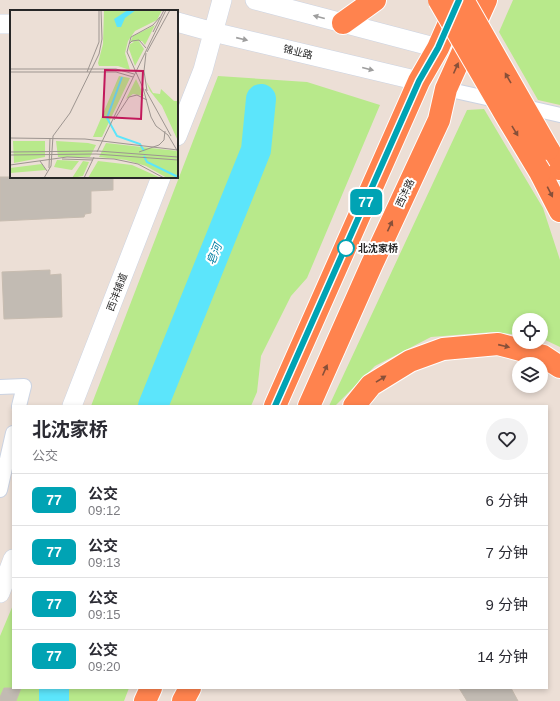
<!DOCTYPE html>
<html lang="zh">
<head>
<meta charset="utf-8">
<style>
  :root { --surface:#fff; --page:#f2f2f3; --text:#2b2b33; --muted:#7c7c81; --line:#e1e1e2 }
  body { margin:0; font-family:Helvetica,"Noto Sans SC",sans-serif; background:var(--page); color:var(--text); height:100vh; display:flex; flex-direction:column; font-size:15px; white-space:nowrap }
  * { box-sizing:border-box; margin:0 }
  p { font-size:13px; color:var(--muted) }
  .icon { flex:none; width:22px; height:22px; fill:none; stroke:currentColor; stroke-width:2; stroke-linecap:round; stroke-linejoin:round }
  .map { position:relative; flex:1; overflow:hidden }
  .drawer { position:absolute; left:12px; top:405px; width:536px; height:284px; display:flex; flex-direction:column; background:var(--surface); border-radius:0px; box-shadow:0 2px 6px #0003 }
  .drawer>* { flex:none }
  .badge { padding:0 8px; border-radius:6px; font-size:14px; line-height:26px }
  .fabs { position:absolute; left:512px; top:313px; display:grid; gap:8px }
  .fabs a { display:grid; place-items:center; width:36px; height:36px; border-radius:50%; background:var(--surface); box-shadow:0 2px 6px #0003; font-size:20px }
  .map>.badge { position:absolute; translate:-50% -50%; box-shadow:0 0 0 2px #fff }
  .round { display:grid; place-items:center; flex:none; width:42px; height:42px; border-radius:21px; background:var(--page) }
  .head { display:flex; align-items:center; justify-content:space-between; height:68px; padding:0 20px }
  h1 { font-size:19px; font-weight:700; line-height:30px }
  ul { padding:0; list-style:none }
  li { display:flex; align-items:center; gap:12px; height:52px; padding:0 20px; border-top:1px solid var(--line) }
  li div { flex:1 }
  li b { display:block; font-size:15px }
  li em { font-style:normal }
  li .badge { min-width:44px; font-weight:700; text-align:center }
  .map>svg:first-child { display:block }
  .green { fill:#b8e98b }
  .lines { fill:none; stroke-linecap:round; stroke-linejoin:round }
  .river { stroke:#5ce5fb; stroke-width:30 }
  .building { fill:#c2bbb3; stroke:#c7bcb0 }
  .street-casing { stroke:#cbd3e2; stroke-width:16 }
  .secondary-casing { stroke:#cbd3e2; stroke-width:20 }
  .highway-casing { stroke:#fff; stroke-width:24 }
  .street { stroke:#fff; stroke-width:14 }
  .secondary { stroke:#fff; stroke-width:19 }
  .highway { stroke:#ff834e; stroke-width:22 }
  .highway-bridge-casing { stroke:#fff; stroke-width:24; stroke-linecap:butt }
  .highway-bridge { stroke:#ff834e; stroke-width:22 }
  .oneway { fill:#9e9e9e }
  .oneway2 { fill:#885039 }
  .line-casing { stroke:#fff; stroke-width:9 }
  .line { stroke:#00a3b4; stroke-width:6 }
  .stop-dot { fill:#fff; stroke:#00a3b4; stroke-width:2 }
  .labels { text-anchor:middle; dominant-baseline:central; stroke-width:4; stroke-linejoin:round; paint-order:stroke }
  .street-label { font-size:10px; fill:#272727; stroke:#fff }
  .stop-label { font-size:10px; font-weight:bold; fill:#272727; stroke:#fff; text-anchor:start }
  .water-label { font-size:11px; font-style:italic; fill:#007fa2; stroke:#fff }
  .inset-river { fill:none; stroke:#5ce5fb; stroke-width:2 }
  .inset-road { fill:none; stroke:#9d9590; stroke-width:1 }
  .view { fill:#c2185b; fill-opacity:0.15; stroke:#c2185b; stroke-width:2 }
  .inset-edge { fill:none; stroke:#272727; stroke-width:2 }
</style>
</head>
<body>
<div class="map">
<svg width="560" height="701" viewBox="0 0 560 701">
  <rect width="100%" height="100%" fill="#ecdfd6"/>
  <path class="green" d="M513 0H560V105L538 100 499 32Z
    M218 76 307 82 380 105 307 278 291 296 261 356 257 392 251 406H91Z
    M484 109 543 208 560 260V347L541 338V320H519V335L494 332 431 337 375 366 335 406H329L467 110Z
    M13 605V688H129L124 701H0V636Z"/>
  <g class="lines">
    <path class="river" d="M153 406 256 150 261 99
      M54 688V701"/>
  </g>
  <path class="building" d="M0 177H113V190L91 191V213L85 214 84 217 0 221Z
    M50 270V275L61 274 62 317 4 319 2 272Z
    M4 688H21L16 701H0V697Z
    M459 688H511L518 701H467Z"/>
  <g class="lines">
    <defs>
      <path id="street" d="M446 89 500 101
        M521 106 560 115
        M0 387 24 386 19 406
        M0 490 13 433"/>
      <path id="secondary" d="M255 0 438 48
        M177 22 213 32 419 81
        M0 24H11
        M177 136 203 70 222 0
        M72 406 161 177
        M0 593 13 559"/>
      <path id="highway" d="M343 23 375 0
        M548 149 560 169
        M540 172 560 211
        M275 406 419 81 438 48 457 5
        M309 406 372 264 439 120 446 89 486 0
        M354 406 371 385 410 361 443 349 498 344 543 356 560 367
        M145 701 151 688
        M183 701 190 688"/>
    </defs>
    <use href="#street" class="street-casing"/>
    <use href="#secondary" class="secondary-casing"/>
    <use href="#highway" class="highway-casing"/>
    <use href="#street" class="street"/>
    <use href="#secondary" class="secondary"/>
    <use href="#highway" class="highway"/>
    <defs>
      <path id="highway-bridge" d="M439 0 508 119 540 172
        M463 0 548 149"/>
    </defs>
    <use href="#highway-bridge" class="highway-bridge-casing"/>
    <use href="#highway-bridge" class="highway-bridge"/>
  </g>
  <defs><path id="oneway-solid" d="M-6-.8H1V-3.2L6.5 0L1 3.2V.8H-6Z"/></defs>
  <g class="oneway">
    <use href="#oneway-solid" transform="translate(319 17) rotate(-165)"/>
    <use href="#oneway-solid" transform="translate(242 39) rotate(13)"/>
    <use href="#oneway-solid" transform="translate(368 69) rotate(14)"/>
  </g>
  <g class="oneway2">
    <use href="#oneway-solid" transform="translate(456 68) rotate(-66)"/>
    <use href="#oneway-solid" transform="translate(508 78) rotate(-120)"/>
    <use href="#oneway-solid" transform="translate(515 131) rotate(59)"/>
    <use href="#oneway-solid" transform="translate(550 192) rotate(63)"/>
    <use href="#oneway-solid" transform="translate(390 226) rotate(-65)"/>
    <use href="#oneway-solid" transform="translate(504 346) rotate(13)"/>
    <use href="#oneway-solid" transform="translate(325 370) rotate(-66)"/>
    <use href="#oneway-solid" transform="translate(381 379) rotate(-32)"/>
  </g>
  <g class="lines">
    <defs>
      <path id="line" d="M275 406 419 81 438 48 459 0"/>
    </defs>
    <use href="#line" class="line-casing"/>
    <use href="#line" class="line"/>
  </g>
  <circle class="stop-dot" cx="346" cy="248" r="8"/>
  <g class="labels">
    <g class="street-label">
      <text transform="translate(298 52) rotate(14)">锦业路</text>
      <text transform="translate(405 193) rotate(-65)">西沣路</text>
      <text transform="translate(117 292) rotate(-69)">西沣辅道</text>
    </g>
    <g class="stop-label">
      <text x="358" y="248">北沈家桥</text>
    </g>
    <g class="water-label">
      <text transform="translate(214 254) rotate(-68)">皂河</text>
    </g>
  </g>
  <g transform="translate(10 10)">
    <rect width="168" height="168" fill="#ecdfd6"/>
    <path d="M94 0H152L147 10 125 21 118 31 115 43 120 60 108 56H89L88 53 93 34ZM145 15 135 35 132 31 120 32 123 26ZM128 30 134 39 125 56 119 39 120 34ZM109 66 120 68 92 127H83ZM126 69 134 86 123 84 116 89ZM136 71 143 83 150 84 151 79 164 91H168V131L152 96 140 81ZM3 131H35V147L4 153ZM46 131 78 133 86 135 80 147H48ZM96 133 168 141V168H157L136 156 116 150 89 147ZM47 150 69 151 62 160 44 157ZM73 151 79 152 73 166 62 168ZM88 151 122 155 151 168H78ZM32 154 36 160 0 163V158Z" fill="#b8e98b"/>
    <path d="M118 0H126L115 8 111 17H107L104 9Z" fill="#5ce5fb"/>
    <path class="inset-river" d="M112 67 97 108 107 126 130 134 134 141M134 146 137 152 168 167"/>
    <path class="inset-road" d="M150 7 143 15 121 27 117 42 133 78 141 107 146 116 158 125 168 142M143 22 154 0M119 34 122 31 129 30 136 38M136 41 156 0M137 42 160 0M136 43 134 61 137 81M0 59H106L124 64M0 62H106L123 67M77 62 89 32V0M135 79 161 126M104 110 119 87 127 85 137 90M0 128 75 129 168 140M0 142 88 141 168 147M87 142 136 41M129 142 149 135 154 130 155 121M0 145 86 144 168 150M52 149 83 150M30 151 37 161M0 155 57 147 104 149 128 154 154 168M39 158 40 128M34 168 41 156 43 126 60 103 89 44 92 29 91 0M74 168 84 147"/>
    <path class="view" d="M95 60 133 61 131 109 93 107Z"/>
    <rect width="168" height="168" class="inset-edge"/>
  </g>
</svg>
<div class="fabs">
<a><svg class="icon" aria-label="locate" viewBox="0 0 24 24"><circle cx="12" cy="12" r="6"/><path d="M12 2v4M12 18v4M2 12h4M18 12h4"/></svg></a>
<a><svg class="icon" aria-label="layers" viewBox="0 0 24 24"><path d="M12 4l9 5-9 5-9-5zM3 14l9 5 9-5"/></svg></a>
</div>
<b class="badge" style="left:366px;top:202px;background:#00a3b4;color:#fff">77</b>
<section class="drawer">
<div class="head"><div><h1>北沈家桥</h1><p>公交</p></div><a class="round"><svg class="icon" aria-label="heart" viewBox="0 0 24 24"><path d="M12 20l-8-8c-3-5 5-10 8-4 3-6 11-1 8 4z"/></svg></a></div>
<ul>
<li><span class="badge" style="background:#00a3b4;color:#fff">77</span><div><b>公交</b><p>09:12</p></div><em>6 分钟</em></li>
<li><span class="badge" style="background:#00a3b4;color:#fff">77</span><div><b>公交</b><p>09:13</p></div><em>7 分钟</em></li>
<li><span class="badge" style="background:#00a3b4;color:#fff">77</span><div><b>公交</b><p>09:15</p></div><em>9 分钟</em></li>
<li><span class="badge" style="background:#00a3b4;color:#fff">77</span><div><b>公交</b><p>09:20</p></div><em>14 分钟</em></li>
</ul>
</section>
</div>
</body>
</html>
